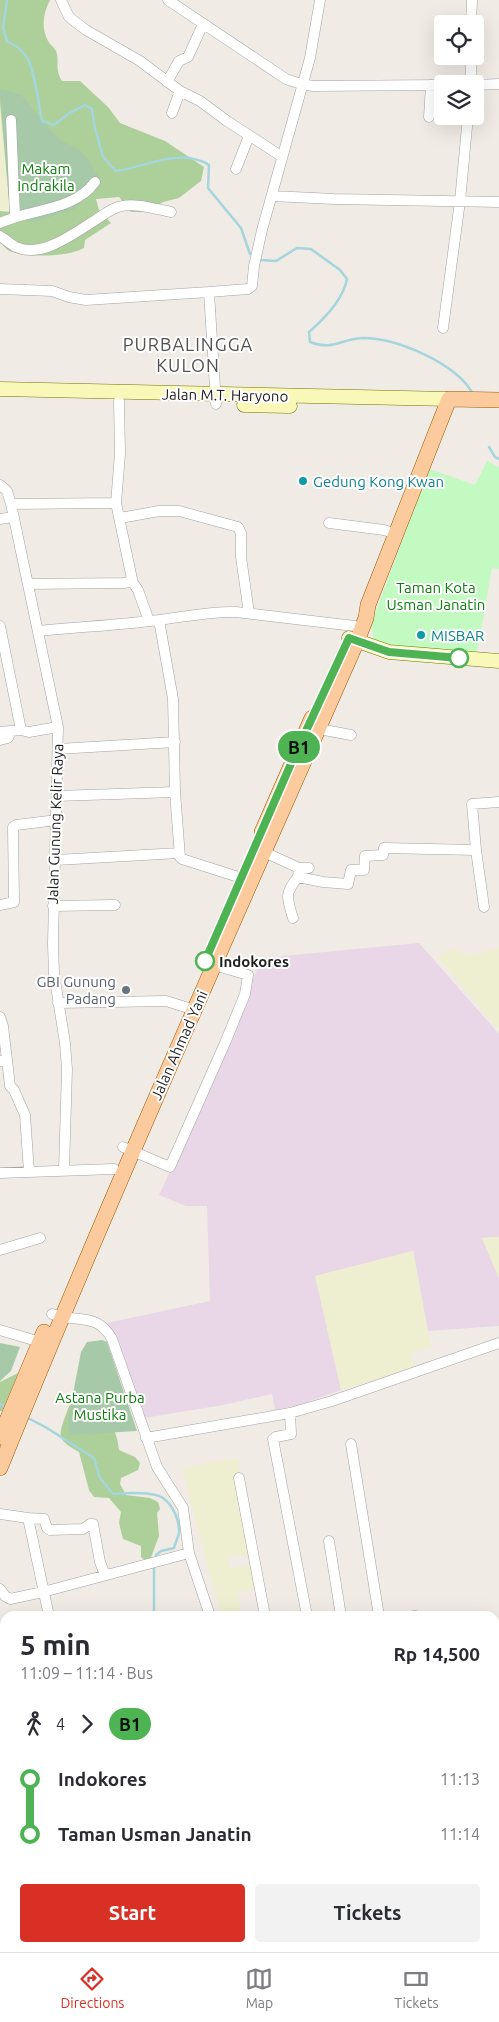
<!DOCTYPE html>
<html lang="en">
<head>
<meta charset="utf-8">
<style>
  :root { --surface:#fff; --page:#f2f2f3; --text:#2b2b33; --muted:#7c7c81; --line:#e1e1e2; --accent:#d93025 }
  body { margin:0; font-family:Ubuntu,sans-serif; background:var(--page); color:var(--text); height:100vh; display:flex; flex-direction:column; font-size:19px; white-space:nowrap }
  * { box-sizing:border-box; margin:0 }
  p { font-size:16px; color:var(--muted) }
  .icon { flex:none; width:28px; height:28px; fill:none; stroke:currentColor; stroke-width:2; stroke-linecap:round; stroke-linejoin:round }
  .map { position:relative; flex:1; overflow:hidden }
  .details { position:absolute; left:0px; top:1611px; width:500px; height:341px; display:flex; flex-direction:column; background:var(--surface); border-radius:15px 15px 0 0; box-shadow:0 5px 20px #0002 }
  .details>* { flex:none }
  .badge { padding:0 10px; border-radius:16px; font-size:18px; line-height:32px }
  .buttons { position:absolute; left:434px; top:15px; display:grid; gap:10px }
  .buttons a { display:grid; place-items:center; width:50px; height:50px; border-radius:5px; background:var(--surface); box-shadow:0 5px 20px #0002; font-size:25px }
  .map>.badge { position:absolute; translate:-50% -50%; box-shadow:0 0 0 2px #fff }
  .legs { display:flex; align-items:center; gap:8px; height:55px; padding:0 20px; font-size:16px }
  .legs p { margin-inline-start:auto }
  .head { display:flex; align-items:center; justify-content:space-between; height:85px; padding:0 20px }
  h1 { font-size:28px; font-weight:700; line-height:38px }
  .cta { display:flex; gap:10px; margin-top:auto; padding:10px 20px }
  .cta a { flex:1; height:58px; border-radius:5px; background:var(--accent); color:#fff; font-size:20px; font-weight:700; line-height:58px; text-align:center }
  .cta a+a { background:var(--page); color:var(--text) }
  ul { padding:0 20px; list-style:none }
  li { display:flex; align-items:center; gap:18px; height:55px; font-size:19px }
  li i { display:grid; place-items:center; width:8px; height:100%; margin:0 6px; background:currentColor }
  li i::after { content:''; width:12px; height:12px; margin:-6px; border:4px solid; border-radius:50%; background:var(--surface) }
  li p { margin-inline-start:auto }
  li:first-child i { background:linear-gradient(#0000 50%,currentColor 0) }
  li:last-child i { background:linear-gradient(currentColor 50%,#0000 0) }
  .menu { display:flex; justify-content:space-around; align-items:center; height:70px; border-top:1px solid var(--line); background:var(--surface); font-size:14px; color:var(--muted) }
  .menu a { display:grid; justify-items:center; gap:2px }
  .menu .active { color:var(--accent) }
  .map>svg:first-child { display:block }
  .industrial { fill:#e9d7e7 }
  .farmland { fill:#eeeed0 }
  .forest { fill:#adcf99 }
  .cemetery { fill:#a6c9a8 }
  .park { fill:#c2fac2 }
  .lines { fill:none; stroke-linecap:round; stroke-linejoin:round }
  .stream { stroke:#a5d5dd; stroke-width:2.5 }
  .street-casing { stroke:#a3a3a3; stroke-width:11 }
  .secondary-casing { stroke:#747704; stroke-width:15 }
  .primary-casing { stroke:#995a00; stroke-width:16 }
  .street { stroke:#fff; stroke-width:10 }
  .secondary { stroke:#faf8b9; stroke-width:14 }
  .primary { stroke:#fccb9d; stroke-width:15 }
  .line-1-casing { stroke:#fff; stroke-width:11 }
  .line-1 { stroke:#4db353; stroke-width:8 }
  .culture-dot { fill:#0f9aa8; stroke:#fff; stroke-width:2 }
  .stop-1-dot { fill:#fff; stroke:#4db353; stroke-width:2.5 }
  .worship-dot { fill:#6b7280; stroke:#fff; stroke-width:2 }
  .labels { text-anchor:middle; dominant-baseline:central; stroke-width:4; stroke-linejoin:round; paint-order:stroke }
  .park-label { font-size:15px; fill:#0b7e0b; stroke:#fff }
  .street-label { font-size:15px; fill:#1f1f1f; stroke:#fff }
  .culture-label { font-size:15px; fill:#0d838f; stroke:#fff; text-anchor:start }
  .stop-label { font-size:15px; font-weight:bold; fill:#1f1f1f; stroke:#fff; text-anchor:start }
  .worship-label { font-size:15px; fill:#5b616d; stroke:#fff; text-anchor:end }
  .quarter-label { font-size:18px; letter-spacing:1px; fill:#525252; stroke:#fff }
</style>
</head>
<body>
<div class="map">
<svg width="499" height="1952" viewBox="0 0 499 1952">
  <rect width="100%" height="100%" fill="#f0ebe5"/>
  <path class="industrial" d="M419 943 499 1034V1237L482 1238 499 1278V1326L428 1331 413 1251 316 1276 341 1390 299 1405 275 1410 272 1394 223 1405 144 1418 107 1323 210 1301 207 1206H186L159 1195 183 1143 262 958Z"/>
  <path class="farmland" d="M0 89 10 212 0 211Z
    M499 947V1030L437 956 454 949 464 954H476Z
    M499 1237V1278L482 1238Z
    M413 1251 431 1348 411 1352 415 1368 341 1390 315 1276Z
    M237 1458 254 1554 227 1556 231 1568 256 1564 261 1589 238 1591 240 1610 221 1615 182 1468Z"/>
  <path class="forest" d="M0 0H50C43 13 41 28 48 41 50 45 54 47 56 51 60 61 54 68 62 81H80L108 107 120 123 165 141 204 167 201 181 179 198 163 202 147 212H131L119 197 96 199 99 210 111 223 85 240 84 248C68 257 27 258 9 251 6 249 3 245 0 243V211L10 212 0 102Z
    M18 1373 2 1411H0V1382Z
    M78 1397C101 1415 116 1419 119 1450L135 1457 140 1463 138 1470 121 1478 120 1484 126 1495 150 1498 158 1502 160 1509 157 1513 159 1536 150 1560 146 1561 141 1557V1546L123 1539 119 1523 121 1512 109 1498 94 1497 89 1490 79 1452C59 1441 57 1438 65 1417 69 1407 69 1403 78 1397Z"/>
  <path class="cemetery" d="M0 89 21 95 58 139 80 150 90 162 101 182 74 209 33 222 15 216 10 212Z
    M102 1340 107 1342 137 1431 69 1435 68 1420 81 1352 87 1342Z
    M0 1343 20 1347 11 1371 0 1381Z"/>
  <path class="park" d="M487 461 499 467V569L492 568 477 653 381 646 374 641 371 624 429 469 475 485Z"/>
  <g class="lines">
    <path class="stream" d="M7 0 3 28 7 41C15 45 21 49 26 56 34 66 39 106 42 121L54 125 68 114 85 105 92 109 94 124 103 157 116 171C147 167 179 147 209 165L208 188 241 228 250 254
      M261 260 276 261 297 248 311 249 340 270 347 279C343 300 324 319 309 332L310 342C333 351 341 339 362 338 397 338 456 363 473 394
      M489 447 495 457 499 459
      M0 1404 8 1408
      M26 1417 47 1428 94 1458 100 1478 113 1494C126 1493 152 1491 163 1498 173 1505 180 1521 179 1533 178 1538 175 1543 174 1548L161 1551 156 1555
      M154 1616V1568
      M495 1935 499 1932
      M238 1952 240 1948
      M461 1952 471 1948"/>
    <defs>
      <path id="street" d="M61 0 69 17 86 30 140 61 180 91 200 101 227 121 281 156
        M168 0 286 79 301 84 313 86 442 85
        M471 24 472 0
        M167 82 179 61 188 57 203 24
        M471 84V56
        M475 85 499 84
        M172 113 180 91
        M429 117 431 85
        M11 120 15 216
        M236 169 249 136
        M272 196 334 199 499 202
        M0 223C31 208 73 212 95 182
        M0 236C5 239 10 244 16 247 42 259 74 233 94 221 102 216 109 210 118 207 134 202 155 209 171 212
        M0 289 52 291 69 297 86 300 209 292 216 404
        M209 292 248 289 252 286 254 266 262 230 310 58 320 0
        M443 328 460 201 468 116
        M0 485 7 491 11 504 58 727 53 944 54 974 65 1043 67 1069 64 1170
        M11 504 116 503
        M120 518 159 511H179L238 527 241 533V557L249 613
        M0 519 13 517
        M329 523 384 530 396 534
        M131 580 138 590 149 621
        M28 584 124 583 129 582 132 579 116 503 120 454 119 401
        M159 620 173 699 175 792 180 857 182 859 251 881
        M0 626 21 730 29 732 58 727
        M39 631C79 627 119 625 159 620 185 617 209 611 236 612L363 627
        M319 729 351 735
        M0 732 21 730
        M0 740 8 738 11 731
        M58 749 175 742
        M57 796 175 792
        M476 850 484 907
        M264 852 299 868H309
        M56 860 179 853
        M299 868 298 877 323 882 348 884 351 870H364L365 856 383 855 384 848 476 850 472 804 499 802
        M0 905 14 902 13 827 16 825 57 820
        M53 906 115 905
        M293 918C287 898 284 894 298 877
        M58 1003 166 1001 195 1010
        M0 1017 3 1026 7 1060 1 1061
        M7 1060 10 1086 14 1090 25 1115 29 1172
        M123 1147 170 1167 225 1043 245 994 248 975 204 962
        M0 1173 114 1169
        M0 1250 40 1238
        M52 1314C77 1323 97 1312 112 1339L157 1467 183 1508 189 1553 210 1616
        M0 1330 40 1342
        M290 1413 291 1434 276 1437 273 1439 307 1616
        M146 1438 290 1413 332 1401 499 1343
        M351 1444 379 1616
        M239 1478 265 1616
        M0 1514 28 1518
        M329 1541 341 1616
        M0 1589 5 1596 10 1599 43 1592 189 1553
        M49 1616 28 1518 44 1519 47 1528 50 1530 83 1529 90 1524H93L100 1562 105 1575
        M413 1616H416
        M4 1698 5 1699
        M495 1721 499 1720
        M0 1727 5 1723
        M0 1747 5 1744
        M0 1757 5 1767
        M495 1782 499 1789
        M495 1828 499 1826
        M0 1856 5 1854
        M495 1874 499 1873
        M0 1900 5 1909
        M26 1948 28 1952
        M114 1948 116 1952
        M288 1948 290 1952
        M330 1948V1952
        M49 1952 58 1948
        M165 1952 173 1948"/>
      <path id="secondary" d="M0 389 449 399
        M244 405 290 406
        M349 638 389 652 499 661"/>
      <path id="primary" d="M262 832 312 718
        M0 1437 44 1332
        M0 1468C113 1189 236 916 357 641L366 618 368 605 449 399 499 400"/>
    </defs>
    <use href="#street" class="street-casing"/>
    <use href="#secondary" class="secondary-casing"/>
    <use href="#primary" class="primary-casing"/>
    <use href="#street" class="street"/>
    <use href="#secondary" class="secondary"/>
    <use href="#primary" class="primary"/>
  </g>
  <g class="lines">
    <defs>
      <path id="line-1" d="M205 961 293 759 349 638 389 652 459 658"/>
    </defs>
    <use href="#line-1" class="line-1-casing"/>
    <use href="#line-1" class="line-1"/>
  </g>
  <g class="culture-dot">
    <circle cx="303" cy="481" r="5"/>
    <circle cx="421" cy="635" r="5"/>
  </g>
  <g class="stop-1-dot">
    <circle cx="459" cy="658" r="9"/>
    <circle cx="205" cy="961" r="9"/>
  </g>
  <circle class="worship-dot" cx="126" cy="990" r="5"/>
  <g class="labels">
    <g class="park-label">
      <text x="46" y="168">Makam<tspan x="46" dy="17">Indrakila</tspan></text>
      <text x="436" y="587">Taman Kota<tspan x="436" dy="17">Usman Janatin</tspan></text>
      <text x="100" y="1397">Astana Purba<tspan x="100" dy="17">Mustika</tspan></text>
    </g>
    <g class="street-label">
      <text transform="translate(225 395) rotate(1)">Jalan M.T. Haryono</text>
      <text transform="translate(55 824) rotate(-88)">Jalan Gunung Kelir Raya</text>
      <text transform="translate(179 1045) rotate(-66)">Jalan Ahmad Yani</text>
    </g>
    <g class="culture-label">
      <text x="313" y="481">Gedung Kong Kwan</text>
      <text x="431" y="635">MISBAR</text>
    </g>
    <g class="stop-label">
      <text x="219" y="961">Indokores</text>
    </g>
    <g class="worship-label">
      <text x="116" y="981">GBI Gunung<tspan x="116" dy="17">Padang</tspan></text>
    </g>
    <g class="quarter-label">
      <text x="188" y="344">PURBALINGGA<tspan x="188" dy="21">KULON</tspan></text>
    </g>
  </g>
</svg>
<div class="buttons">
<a><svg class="icon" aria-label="locate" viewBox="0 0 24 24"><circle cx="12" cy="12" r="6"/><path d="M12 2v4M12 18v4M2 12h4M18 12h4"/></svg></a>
<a><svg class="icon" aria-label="layers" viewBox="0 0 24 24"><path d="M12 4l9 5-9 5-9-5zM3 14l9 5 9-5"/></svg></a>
</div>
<b class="badge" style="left:299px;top:747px;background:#4db353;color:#111">B1</b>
<section class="details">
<div class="head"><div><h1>5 min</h1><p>11:09 – 11:14 · Bus</p></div><b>Rp 14,500</b></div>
<div class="legs"><svg class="icon" aria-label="walk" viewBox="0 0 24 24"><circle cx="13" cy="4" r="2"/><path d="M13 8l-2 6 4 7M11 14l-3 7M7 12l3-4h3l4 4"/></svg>4<svg class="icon" aria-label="forward" viewBox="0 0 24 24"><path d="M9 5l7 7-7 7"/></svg><b class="badge" style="background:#4db353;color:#111">B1</b></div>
<ul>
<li><i style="color:#4db353"></i><b>Indokores</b><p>11:13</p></li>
<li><i style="color:#4db353"></i><b>Taman Usman Janatin</b><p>11:14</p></li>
</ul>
<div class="cta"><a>Start</a><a>Tickets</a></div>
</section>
</div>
<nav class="menu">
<a class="active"><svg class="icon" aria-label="directions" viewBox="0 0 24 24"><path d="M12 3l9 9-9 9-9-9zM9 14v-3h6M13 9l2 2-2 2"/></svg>Directions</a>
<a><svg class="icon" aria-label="map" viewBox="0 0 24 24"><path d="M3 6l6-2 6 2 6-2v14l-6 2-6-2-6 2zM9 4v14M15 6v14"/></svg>Map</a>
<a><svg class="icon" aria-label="tickets" viewBox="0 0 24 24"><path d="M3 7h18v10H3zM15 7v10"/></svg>Tickets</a>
</nav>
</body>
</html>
